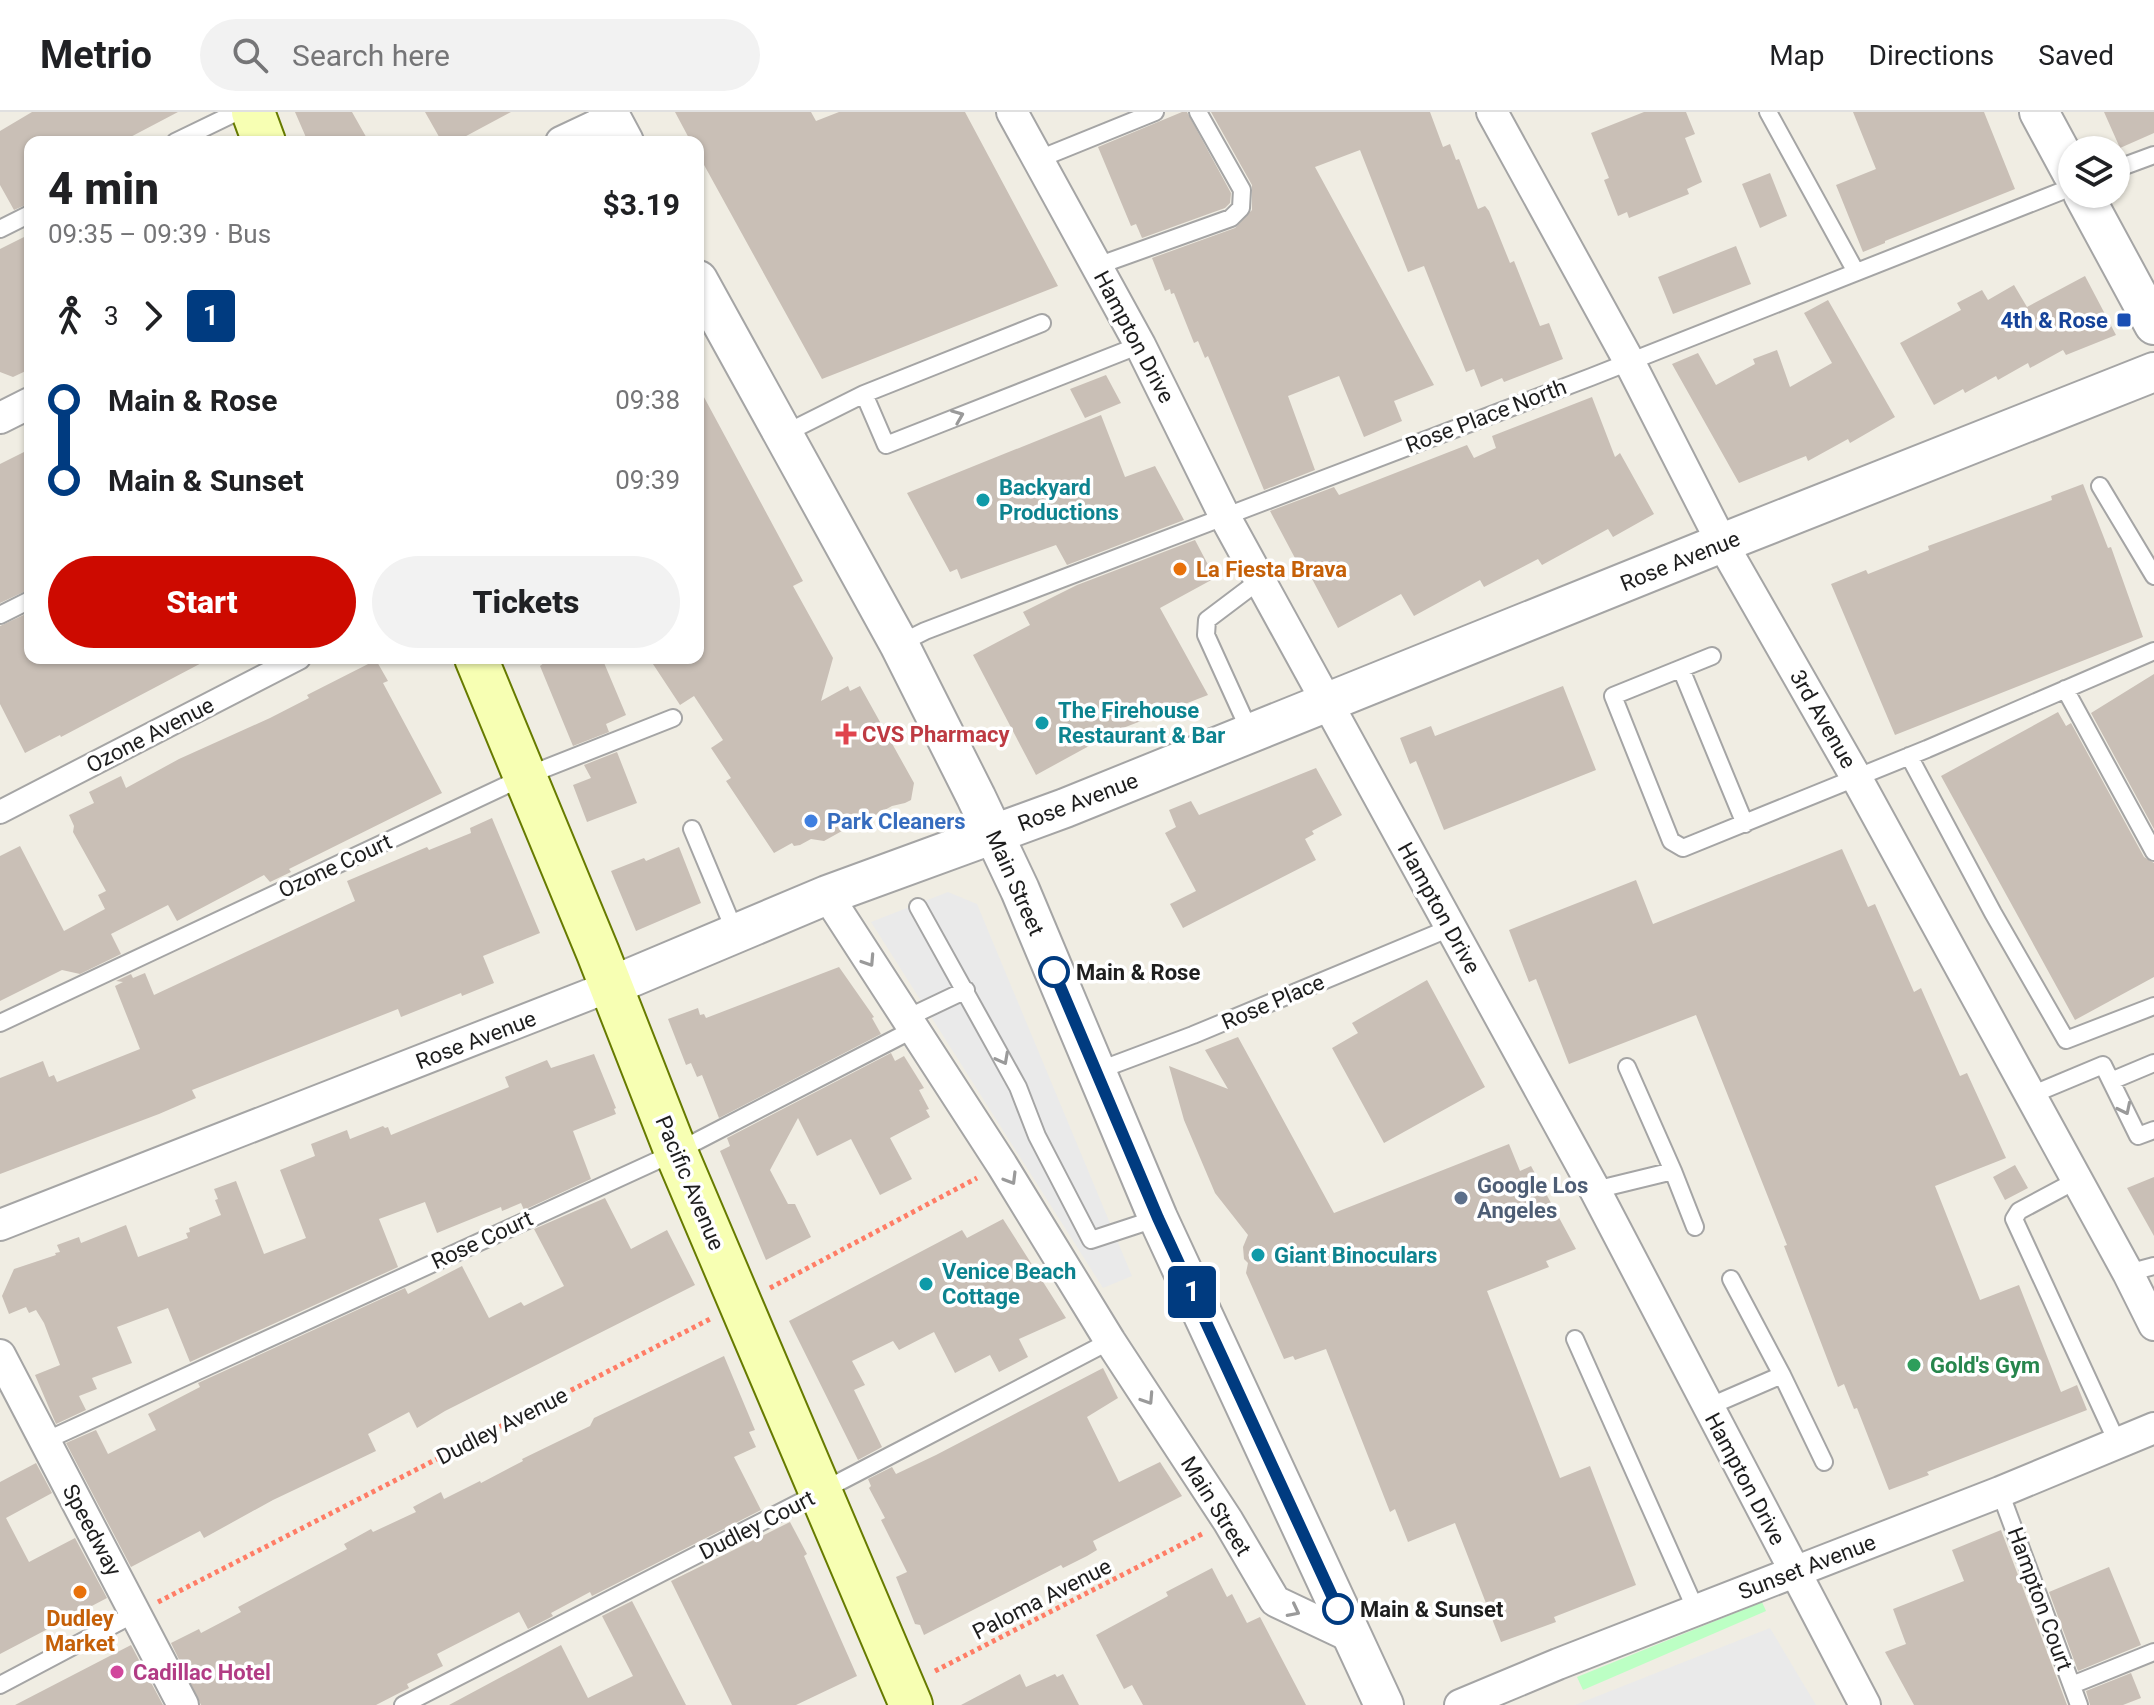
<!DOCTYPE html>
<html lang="en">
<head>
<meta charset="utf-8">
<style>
  :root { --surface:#fff; --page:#f2f2f2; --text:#202124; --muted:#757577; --line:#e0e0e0; --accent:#cd0a00 }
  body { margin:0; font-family:Roboto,sans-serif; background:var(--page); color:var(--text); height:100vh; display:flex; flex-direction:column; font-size:30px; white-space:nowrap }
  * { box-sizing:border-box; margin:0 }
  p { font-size:26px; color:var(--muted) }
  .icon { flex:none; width:44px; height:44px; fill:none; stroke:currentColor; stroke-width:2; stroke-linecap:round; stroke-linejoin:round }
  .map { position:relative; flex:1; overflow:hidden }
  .sheet { position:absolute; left:24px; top:24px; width:680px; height:528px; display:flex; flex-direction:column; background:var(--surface); border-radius:16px; box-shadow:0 2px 6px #0004 }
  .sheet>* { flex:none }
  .badge { padding:0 16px; border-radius:6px; font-size:28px; line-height:52px }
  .controls { position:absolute; left:2058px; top:24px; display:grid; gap:16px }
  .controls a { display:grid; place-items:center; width:72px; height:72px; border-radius:50%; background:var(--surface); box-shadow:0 2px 6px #0004; font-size:40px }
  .map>.badge { position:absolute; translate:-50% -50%; box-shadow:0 0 0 4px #fff }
  .legs { display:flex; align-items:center; gap:12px; height:88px; padding:0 24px; font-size:26px }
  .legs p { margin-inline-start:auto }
  .head { display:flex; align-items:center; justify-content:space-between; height:136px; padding:0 24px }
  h1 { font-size:44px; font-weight:800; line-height:60px }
  .primary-button { display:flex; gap:16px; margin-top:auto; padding:16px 24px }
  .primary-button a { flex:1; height:92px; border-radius:48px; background:var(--accent); color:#fff; font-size:32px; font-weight:800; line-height:92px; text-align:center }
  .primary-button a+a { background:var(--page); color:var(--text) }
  ul { padding:0 24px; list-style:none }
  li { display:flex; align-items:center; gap:28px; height:80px; font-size:30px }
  li i { display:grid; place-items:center; width:12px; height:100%; margin:0 10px; background:currentColor }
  li i::after { content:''; width:20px; height:20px; margin:-10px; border:6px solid; border-radius:50%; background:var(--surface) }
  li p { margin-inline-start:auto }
  li:first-child i { background:linear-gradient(#0000 50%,currentColor 0) }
  li:last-child i { background:linear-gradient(currentColor 50%,#0000 0) }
  header { display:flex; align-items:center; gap:48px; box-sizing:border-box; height:112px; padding:0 40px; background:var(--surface); border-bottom:2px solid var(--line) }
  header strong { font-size:38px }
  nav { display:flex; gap:44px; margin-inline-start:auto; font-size:28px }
  .search { width:560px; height:72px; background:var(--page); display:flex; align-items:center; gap:20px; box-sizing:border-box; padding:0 28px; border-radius:44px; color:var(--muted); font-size:30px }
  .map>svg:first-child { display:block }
  .park { fill:#bcffc4 }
  .parking { fill:#eaeaea }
  .building { fill:#c9bfb6 }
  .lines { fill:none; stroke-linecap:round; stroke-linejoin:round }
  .service-casing { stroke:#a5a5a5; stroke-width:20 }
  .pedestrian-casing { stroke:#a5a5a5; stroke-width:26 }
  .minor-casing { stroke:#a5a5a5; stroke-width:34 }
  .tertiary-casing { stroke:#a5a5a5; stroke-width:42 }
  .secondary-casing { stroke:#677b00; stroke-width:46 }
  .path { stroke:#ff7d66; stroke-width:5; stroke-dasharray:4 4; stroke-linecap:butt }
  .service { stroke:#fff; stroke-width:16 }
  .pedestrian { stroke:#fff; stroke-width:22 }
  .minor { stroke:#fff; stroke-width:30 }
  .tertiary { stroke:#fff; stroke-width:38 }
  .secondary { stroke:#f7ffb3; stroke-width:42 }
  .oneway { stroke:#9a9a9a }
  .line-1-casing { stroke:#fff; stroke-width:18 }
  .line-1 { stroke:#003b80; stroke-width:12 }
  .transit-dot { fill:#1a4fb4; stroke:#fff; stroke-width:3 }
  .culture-dot { fill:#0f9aa8; stroke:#fff; stroke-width:3 }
  .food-dot { fill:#e8710a; stroke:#fff; stroke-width:3 }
  .health-dot { fill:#e0444e; stroke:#fff; stroke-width:3 }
  .shop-dot { fill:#3f7fe0; stroke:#fff; stroke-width:3 }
  .stop-1-dot { fill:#fff; stroke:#003b80; stroke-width:4 }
  .service-dot { fill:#5c6f8a; stroke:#fff; stroke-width:3 }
  .leisure-dot { fill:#2e9e5b; stroke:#fff; stroke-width:3 }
  .hotel-dot { fill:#d1479c; stroke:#fff; stroke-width:3 }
  .labels { text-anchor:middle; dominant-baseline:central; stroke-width:7; stroke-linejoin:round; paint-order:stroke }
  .transit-label { font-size:22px; font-weight:bold; fill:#164399; stroke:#fff; text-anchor:end }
  .street-label { font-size:22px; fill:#1e1e1e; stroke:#fff }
  .culture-label { font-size:22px; font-weight:bold; fill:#0d838f; stroke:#fff; text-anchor:start }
  .food-label { font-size:22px; font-weight:bold; fill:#c56008; stroke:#fff; text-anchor:start }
  .health-label { font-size:22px; font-weight:bold; fill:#be3a42; stroke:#fff; text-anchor:start }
  .shop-label { font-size:22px; font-weight:bold; fill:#366cbe; stroke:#fff; text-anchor:start }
  .stop-label { font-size:22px; font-weight:bold; fill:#1e1e1e; stroke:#fff; text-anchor:start }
  .service-label { font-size:22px; font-weight:bold; fill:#4e5e75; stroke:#fff; text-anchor:start }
  .leisure-label { font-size:22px; font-weight:bold; fill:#27864d; stroke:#fff; text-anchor:start }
  .hotel-label { font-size:22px; font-weight:bold; fill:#b23c85; stroke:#fff; text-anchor:start }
</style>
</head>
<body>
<header>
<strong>Metrio</strong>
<div class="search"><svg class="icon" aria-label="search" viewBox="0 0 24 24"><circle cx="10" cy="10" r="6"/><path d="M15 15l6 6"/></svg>Search here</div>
<nav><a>Map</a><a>Directions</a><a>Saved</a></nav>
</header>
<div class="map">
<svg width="2154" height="1593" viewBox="0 0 2154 1593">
  <rect width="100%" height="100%" fill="#f0ede3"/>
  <path class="park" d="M1762 1490 1766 1499 1583 1578 1577 1565Z"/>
  <path class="parking" d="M948 780 977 792 1132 1164 1103 1176 871 810Z
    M1770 1516 1816 1593H1575Z"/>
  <path class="building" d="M32 0H178L121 30H30V91L14 98 0 73V19Z
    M295 0H352L369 30H308Z
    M425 0H511L455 30H442Z
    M675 0H811L816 9 839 0H965L1058 174 822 267 698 42V30H691Z
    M1182 0H1187L1231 81 1230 91 1225 96 1142 126 1136 112 1131 114 1098 35Z
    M1211 0H1430L1443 35 1450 32 1456 48 1459 47 1478 97 1485 94 1489 99 1510 151 1514 149 1540 214 1549 211 1563 247 1504 270 1502 266 1481 275 1474 257 1466 260 1424 154 1408 160 1360 38 1315 55 1434 273 1394 289 1402 309 1364 325 1339 264 1288 284 1315 358 1264 378 1208 244 1205 246 1198 229 1194 231 1174 181 1171 182 1170 177 1165 179 1152 146 1235 116 1252 98V73Z
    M1644 0H1686L1695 22 1685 26 1702 70 1687 77 1689 82 1629 106 1627 100 1618 104 1604 68 1609 66 1591 21Z
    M1853 0H1984L2015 77 1885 129V131L1863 140 1836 73 1876 57Z
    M2104 0H2154V21L2120 36Z
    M1770 61 1787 104 1760 116 1742 72Z
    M30 114V257L13 265 0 260V137L28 123 24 117Z
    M1736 134 1751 172 1673 202 1658 165Z
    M2085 164 2116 223 2066 243 2063 238 2030 256 2028 251 1998 268 1996 264 1965 281 1963 277 1934 293 1900 231 1961 198 1957 191 1982 178 1988 188 2014 173 2027 195Z
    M1828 188 1895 305 1850 331 1848 327 1808 349 1806 344 1739 371 1672 252 1698 241 1716 273 1755 252 1753 247 1777 238 1790 275 1832 251 1804 201Z
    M1106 263 1121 291 1085 306 1070 277Z
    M698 274 803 469 793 474 833 546 821 589 848 574 850 579 860 574 914 671 911 688 905 691 892 694 870 706 869 704 824 729 811 727 800 733 794 734 792 731 774 741 726 669 731 666 711 636 723 628 694 584 680 593 649 546H698Z
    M1592 285 1615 345 1620 341 1654 402 1613 425 1608 417 1542 453 1538 447 1484 475 1480 468 1414 504 1401 482 1338 516 1301 446 1296 448 1270 399 1334 375 1339 383 1467 333 1474 346 1496 336 1492 324Z
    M1101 303 1125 365 1155 354 1184 408 1067 453 1056 433 961 467 957 457 950 460 907 381Z
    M30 337V477L0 491V352Z
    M2083 372 2108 436 2111 435 2143 525 1895 623 1831 472 1866 458 1868 462 1929 438 1928 434 2052 388 2051 384Z
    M1195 428 1215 466 1160 496 1208 583 1087 630 1089 634 1036 663 973 543 1030 513 1023 500 1077 473Z
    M30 500V546H211L61 625 60 623 25 641 0 592V514Z
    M550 546H602L626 603 606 612 609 620 573 634 540 554Z
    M376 548 388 569 383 571 442 681 289 757 291 760 270 770 264 763 177 809 168 793 111 822 121 842 80 862 62 858 0 889V744L20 734 64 819 105 797 98 783 106 779 73 720 74 714 69 703 94 691 89 680 121 664 126 676 179 647 270 606 309 586 307 583Z
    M2154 562V717L2091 601Z
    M1563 574 1596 658 1444 718 1416 649 1410 652 1400 626 1431 614 1435 624Z
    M2058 600 2066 614 2071 611 2144 745 2154 751V865L2075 908 1941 664Z
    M617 640 637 691 587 710 573 673 591 666 584 653Z
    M1316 656 1342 703 1312 719 1314 722 1305 727 1316 748 1183 816 1170 792 1196 779 1165 721 1176 715 1169 698 1191 689 1199 703Z
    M492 706 540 821 483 844 494 871 462 884 461 881 401 905 398 897 192 978 196 986 159 1002 0 1062V966L43 949 49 965 54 963 57 970 140 937 115 874 123 870 116 869 131 862 133 866 145 861 154 883 355 789 347 769 427 735 429 738 471 721 470 716Z
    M679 735 701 791 636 819 611 759 644 746 646 749Z
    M1842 737 1868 795 1875 792 1914 880 1921 876 1960 964 1967 961 2006 1046 1935 1074 1980 1188 2019 1173 2061 1280 2077 1273 2087 1298 1927 1360 1929 1363 1889 1378 1857 1296 1854 1297 1844 1272 1838 1275 1784 1134 1787 1133 1696 903 1569 952 1536 867 1529 870 1509 818 1636 768 1653 812Z
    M839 855 874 905 872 906 881 922 719 1006 702 963 697 965 691 951 686 953 668 907 698 896 700 903 704 902 706 906Z
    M1427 868 1485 975 1384 1031 1332 936 1358 921 1352 911Z
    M1238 925 1334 1101 1509 1032 1520 1059 1531 1054 1576 1137 1546 1149 1549 1155 1487 1179 1560 1366 1590 1354 1636 1473 1554 1505 1556 1510 1501 1530 1455 1411 1408 1430 1395 1397 1390 1400 1326 1237 1295 1248 1293 1244 1284 1247 1246 1161 1248 1151 1244 1147 1243 1135 1248 1123 1215 1081 1184 1008 1169 954 1228 977 1205 938Z
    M891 941 895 949 904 944 924 976 919 978 929 997 926 998 930 1005 890 1026 912 1067 880 1083 851 1027 817 1044 798 1006 770 1058 788 1092H795L811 1125 766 1148 720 1039 730 1034 727 1026Z
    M594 942 616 996 614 997 616 1002 573 1019 591 1067 524 1098 521 1091 502 1099 501 1095 437 1121 425 1090 379 1107 398 1155 190 1250 168 1196 117 1215 132 1251 92 1266 97 1277 79 1284 86 1298 56 1312 35 1263 60 1253 44 1211 36 1198 29 1201 26 1195 9 1202 2 1184 14 1157 56 1143 55 1141 60 1140 57 1133 79 1125 81 1131 126 1113 138 1145 188 1126 186 1121 190 1120 189 1116 221 1103 215 1088 218 1087 214 1077 236 1069 264 1142 306 1126 280 1058 315 1044 311 1032 347 1018 350 1027 383 1014 385 1016 388 1015 391 1023 509 975 505 965 547 948 551 956Z
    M2015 1053 2028 1076 2005 1088 1993 1065Z
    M2154 1065V1124L2127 1076Z
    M605 1086 631 1137 667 1118 695 1173 445 1299 417 1316 409 1300 368 1322 376 1339 273 1388 204 1426 200 1419 131 1455 66 1331 96 1318 108 1342 156 1318 148 1302 200 1275 198 1271 405 1176 408 1182 462 1154 489 1206 521 1190 524 1194 564 1174 534 1117Z
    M1003 1107 1066 1206 1019 1227 1028 1245 999 1260 990 1243 955 1261 934 1220 899 1238 893 1229 852 1249 865 1273 854 1278 882 1335 858 1348 789 1209 962 1118 967 1126Z
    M724 1244 755 1318 749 1320 756 1335 734 1345 761 1398 592 1484 590 1480 551 1501 553 1504 528 1517 519 1500 437 1542 443 1554 407 1572 409 1576 376 1593H201L171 1531 199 1517 201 1521 241 1500 238 1495 347 1437 344 1432 371 1417 373 1420 416 1400 413 1395 441 1380 444 1387 480 1369 481 1371 523 1349 522 1347 590 1314 594 1306Z
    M1103 1256 1118 1286 1087 1305 1119 1370 1160 1350 1182 1384 1093 1429 1097 1438 1087 1444 1063 1456 1061 1453 924 1523 920 1513 915 1512 896 1465 907 1460 881 1408 885 1406 869 1376 871 1374 868 1367 892 1355 896 1362 936 1343Z
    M36 1351 52 1381 6 1406 29 1450 75 1426 107 1486 0 1542V1370Z
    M790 1410 807 1442 804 1444 857 1564 796 1593H732L671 1469Z
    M2001 1418 2067 1593H1914L1885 1540 1906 1532 1893 1497 1964 1469 1952 1438Z
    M2109 1455 2141 1533 2078 1559 2049 1480Z
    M1212 1456 1227 1485 1232 1482 1247 1511 1260 1505 1306 1593H1143L1132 1573 1124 1577 1096 1523 1168 1484 1166 1480Z
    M632 1489 686 1593H449L561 1533 588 1586 633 1564 602 1504Z
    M131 1533 163 1593H15Z
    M2131 1561 2141 1586 2123 1593H2090L2086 1579Z
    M1020 1562 1026 1575 1055 1562 1057 1565 1063 1562 1079 1593H961Z"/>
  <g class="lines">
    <defs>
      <path id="service" d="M1768 0 1856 160
        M175 30 237 0
        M1039 47 1155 0
        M2116 57 2154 43
        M0 117 30 102
        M1097 154 1231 106 1241 96 1242 78 1198 0
        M864 282 1042 211
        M784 322 864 282 886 333 1140 233
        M2100 374 2154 464
        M0 503 30 488
        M899 532 925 519 1591 265 2072 75
        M1712 544 1613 584 1671 729 1683 736 1927 637 2154 539
        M1681 557 1745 712
        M2065 577 2154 740
        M1251 622 1206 523 1207 508 1260 468
        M1909 644 1993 801 2066 928 2154 894
        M692 717 736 822
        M918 795 1018 975 1037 1024 1091 1128 1158 1106
        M907 906 966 878
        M0 911 526 664 673 606
        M1097 959 1193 923 1450 816
        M2111 969 2154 951
        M2031 983 2103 953 2138 1024 2154 1018
        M1673 1059 1695 1115
        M2077 1068 2019 1099 2014 1107 2117 1330
        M1595 1078 1673 1059 1627 955
        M2128 1161 2154 1154
        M1575 1227 1696 1498
        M1782 1263 1824 1350
        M1708 1295 1782 1263 1731 1167
        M45 1329 676 1040 914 917
        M2000 1380 2079 1593
        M0 1573 136 1501
        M2072 1573 2154 1540
        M403 1593 822 1379 1110 1229"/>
      <path id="pedestrian" d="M0 700 299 546"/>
      <path id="minor" d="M1012 0 1140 233 1224 403 1595 1078 1865 1593
        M1492 0 1629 249 1722 431 1856 665 2128 1161 2154 1213
        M561 30 612 6
        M0 306 30 291
        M827 783 1002 1053 1110 1229 1228 1409 1275 1489 1351 1525
        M0 1113 611 874
        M0 1243 183 1593
        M1460 1593 1558 1552 2000 1380 2154 1316"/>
      <path id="tertiary" d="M608 0 624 30
        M2039 0 2072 61
        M2083 82 2154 213
        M698 168 899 532 976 685 1020 778 1158 1106 1384 1593
        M611 874 827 783 1065 696 1722 431 2154 260"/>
      <path id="secondary" d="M253 0 264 30
        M476 546 598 841 676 1040 911 1593"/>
    </defs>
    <use href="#service" class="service-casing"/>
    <use href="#pedestrian" class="pedestrian-casing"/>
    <use href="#minor" class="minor-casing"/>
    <use href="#tertiary" class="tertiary-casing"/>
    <use href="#secondary" class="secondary-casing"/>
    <path class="path" d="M770 1176 977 1066
      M158 1490 712 1206
      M935 1559 1204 1421"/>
    <use href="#service" class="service"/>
    <use href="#pedestrian" class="pedestrian"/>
    <use href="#minor" class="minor"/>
    <use href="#tertiary" class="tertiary"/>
    <use href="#secondary" class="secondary"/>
  </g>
  <defs><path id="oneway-chevron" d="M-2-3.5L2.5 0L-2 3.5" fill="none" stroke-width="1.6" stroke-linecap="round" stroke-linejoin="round" transform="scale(2)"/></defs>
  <g class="oneway">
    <use href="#oneway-chevron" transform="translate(958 304) rotate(-22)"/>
    <use href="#oneway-chevron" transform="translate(869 849) rotate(57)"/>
    <use href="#oneway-chevron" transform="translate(1003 947) rotate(62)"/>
    <use href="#oneway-chevron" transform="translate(2125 997) rotate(64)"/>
    <use href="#oneway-chevron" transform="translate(1011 1067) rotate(59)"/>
    <use href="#oneway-chevron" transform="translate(1148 1287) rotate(57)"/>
    <use href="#oneway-chevron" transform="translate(1294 1499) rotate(27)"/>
  </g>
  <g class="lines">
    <defs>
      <path id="line-1" d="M1054 860 1158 1106 1338 1497"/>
    </defs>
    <use href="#line-1" class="line-1-casing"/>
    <use href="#line-1" class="line-1"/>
  </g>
  <rect class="transit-dot" x="2116" y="200" width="16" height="16" rx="4"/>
  <g class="culture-dot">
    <circle cx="983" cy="388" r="8"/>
    <circle cx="1042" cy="611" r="8"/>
    <circle cx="1258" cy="1143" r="8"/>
    <circle cx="926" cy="1172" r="8"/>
  </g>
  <g class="food-dot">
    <circle cx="1180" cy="457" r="8"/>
    <circle cx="80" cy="1480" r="8"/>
  </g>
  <path class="health-dot" d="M842 610h8v8h8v8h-8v8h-8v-8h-8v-8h8z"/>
  <circle class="shop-dot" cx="811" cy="709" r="8"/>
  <g class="stop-1-dot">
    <circle cx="1054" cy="860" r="14"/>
    <circle cx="1338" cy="1497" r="14"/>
  </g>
  <circle class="service-dot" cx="1461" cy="1086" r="8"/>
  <circle class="leisure-dot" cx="1914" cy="1253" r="8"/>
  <circle class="hotel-dot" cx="117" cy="1560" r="8"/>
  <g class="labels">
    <g class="transit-label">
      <text x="2108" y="208">4th &amp; Rose</text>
    </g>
    <g class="street-label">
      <text transform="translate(1134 225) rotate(62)">Hampton Drive</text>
      <text transform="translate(1486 304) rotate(-21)">Rose Place North</text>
      <text transform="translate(1680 449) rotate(-22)">Rose Avenue</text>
      <text transform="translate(1823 607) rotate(60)">3rd Avenue</text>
      <text transform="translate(150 623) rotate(-27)">Ozone Avenue</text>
      <text transform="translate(1078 690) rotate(-21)">Rose Avenue</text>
      <text transform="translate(335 754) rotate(-25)">Ozone Court</text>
      <text transform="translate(1015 771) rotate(66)">Main Street</text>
      <text transform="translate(1439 796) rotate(61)">Hampton Drive</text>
      <text transform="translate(1273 890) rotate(-23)">Rose Place</text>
      <text transform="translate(476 928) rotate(-21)">Rose Avenue</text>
      <text transform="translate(690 1071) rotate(67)">Pacific Avenue</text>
      <text transform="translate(482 1128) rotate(-25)">Rose Court</text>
      <text transform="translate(502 1314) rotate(-27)">Dudley Avenue</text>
      <text transform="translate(1745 1367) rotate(62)">Hampton Drive</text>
      <text transform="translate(1216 1394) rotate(58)">Main Street</text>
      <text transform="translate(757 1413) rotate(-27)">Dudley Court</text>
      <text transform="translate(92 1418) rotate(62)">Speedway</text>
      <text transform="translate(1807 1455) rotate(-21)">Sunset Avenue</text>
      <text transform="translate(1042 1487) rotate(-27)">Paloma Avenue</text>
      <text transform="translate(2040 1487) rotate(70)">Hampton Court</text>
    </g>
    <g class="culture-label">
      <text x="999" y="375">Backyard<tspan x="999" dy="25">Productions</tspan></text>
      <text x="1058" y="598">The Firehouse<tspan x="1058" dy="25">Restaurant &amp; Bar</tspan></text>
      <text x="1274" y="1143">Giant Binoculars</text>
      <text x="942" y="1159">Venice Beach<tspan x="942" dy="25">Cottage</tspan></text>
    </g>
    <g class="food-label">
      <text x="1196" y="457">La Fiesta Brava</text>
      <text x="80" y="1506" text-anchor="middle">Dudley<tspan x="80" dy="25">Market</tspan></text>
    </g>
    <g class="health-label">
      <text x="862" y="622">CVS Pharmacy</text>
    </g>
    <g class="shop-label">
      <text x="827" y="709">Park Cleaners</text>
    </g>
    <g class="stop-label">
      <text x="1076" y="860">Main &amp; Rose</text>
      <text x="1360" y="1497">Main &amp; Sunset</text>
    </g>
    <g class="service-label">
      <text x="1477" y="1073">Google Los<tspan x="1477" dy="25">Angeles</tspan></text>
    </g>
    <g class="leisure-label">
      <text x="1930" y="1253">Gold's Gym</text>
    </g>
    <g class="hotel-label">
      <text x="133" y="1560">Cadillac Hotel</text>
    </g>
  </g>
</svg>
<div class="controls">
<a><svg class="icon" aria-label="layers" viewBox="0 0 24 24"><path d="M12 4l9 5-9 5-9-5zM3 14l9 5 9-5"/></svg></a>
</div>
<b class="badge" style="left:1192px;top:1180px;background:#003b80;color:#fff">1</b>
<section class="sheet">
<div class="head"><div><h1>4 min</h1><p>09:35 – 09:39 · Bus</p></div><b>$3.19</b></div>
<div class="legs"><svg class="icon" aria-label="walk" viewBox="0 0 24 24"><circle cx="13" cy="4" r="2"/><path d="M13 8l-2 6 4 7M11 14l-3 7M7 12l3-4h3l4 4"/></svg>3<svg class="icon" aria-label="forward" viewBox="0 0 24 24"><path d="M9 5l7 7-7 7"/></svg><b class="badge" style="background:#003b80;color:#fff">1</b></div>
<ul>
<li><i style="color:#003b80"></i><b>Main &amp; Rose</b><p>09:38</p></li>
<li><i style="color:#003b80"></i><b>Main &amp; Sunset</b><p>09:39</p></li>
</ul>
<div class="primary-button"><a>Start</a><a>Tickets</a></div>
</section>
</div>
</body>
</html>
